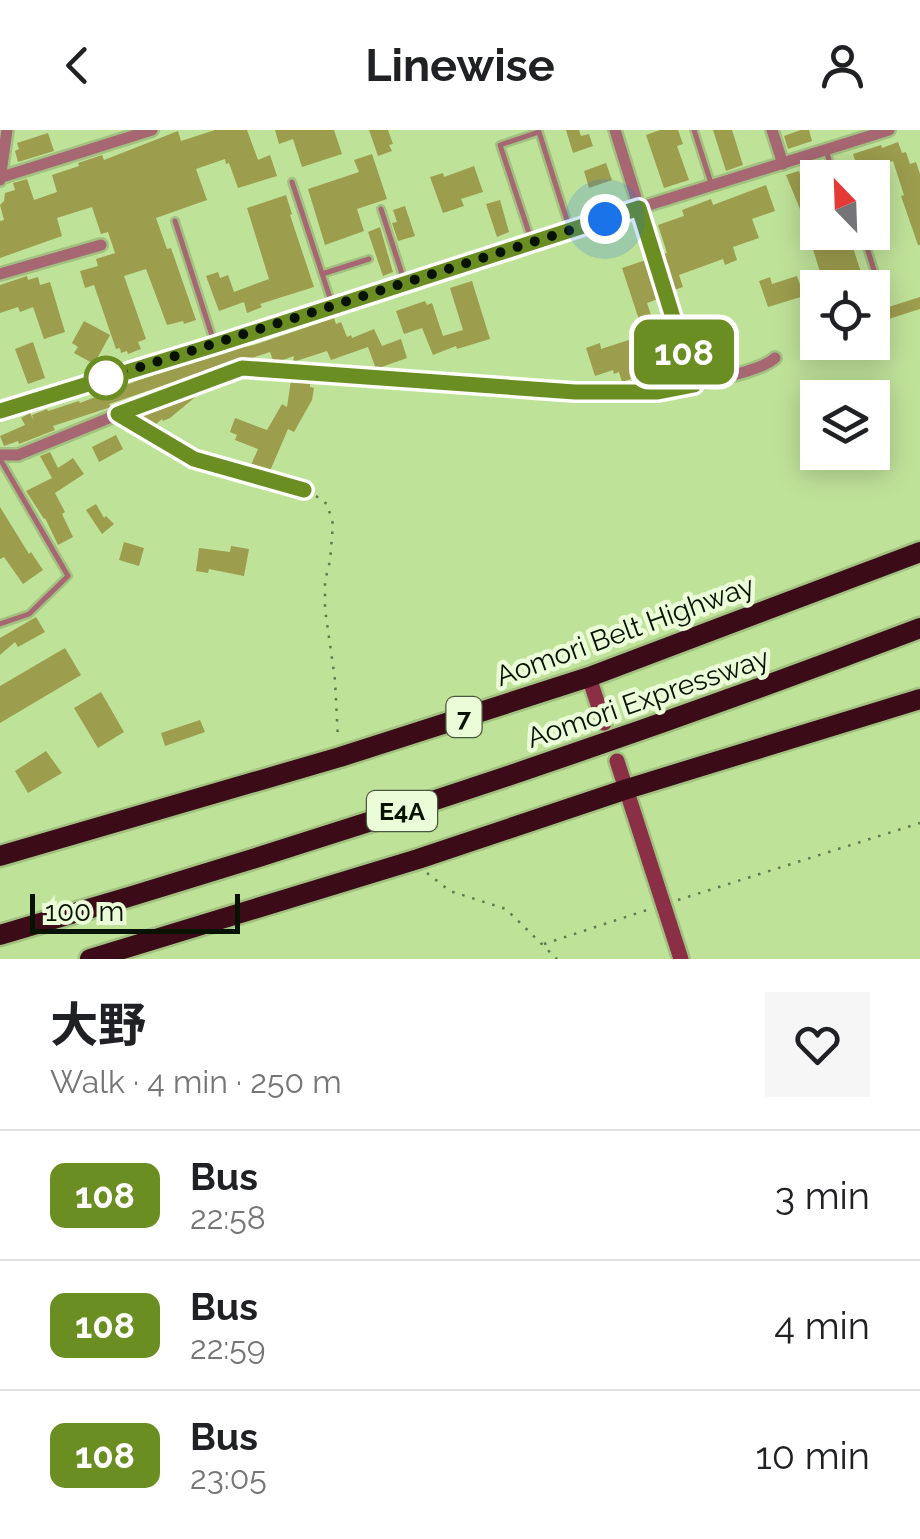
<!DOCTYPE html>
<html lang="en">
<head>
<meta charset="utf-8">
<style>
  :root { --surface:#fff; --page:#f6f6f6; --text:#202124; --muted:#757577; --line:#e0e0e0 }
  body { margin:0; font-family:Raleway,"Noto Sans JP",sans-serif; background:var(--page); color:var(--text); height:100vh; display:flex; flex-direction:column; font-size:38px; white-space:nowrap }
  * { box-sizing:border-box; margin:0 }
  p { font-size:32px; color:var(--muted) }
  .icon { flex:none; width:55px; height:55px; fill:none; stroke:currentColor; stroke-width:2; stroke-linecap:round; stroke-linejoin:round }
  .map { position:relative; height:829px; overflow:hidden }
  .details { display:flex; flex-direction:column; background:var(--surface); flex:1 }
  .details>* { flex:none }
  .badge { padding:0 20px; border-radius:15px; font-size:35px; line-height:65px }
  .needle { width:65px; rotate:337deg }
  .fabs { position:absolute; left:800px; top:30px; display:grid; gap:20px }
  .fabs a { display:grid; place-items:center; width:90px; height:90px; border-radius:0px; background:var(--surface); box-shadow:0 5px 25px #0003; font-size:50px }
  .scale { position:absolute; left:30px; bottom:25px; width:210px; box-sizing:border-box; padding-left:10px; border:5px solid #071200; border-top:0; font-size:28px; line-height:35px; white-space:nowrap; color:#071200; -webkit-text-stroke:8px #eafcd8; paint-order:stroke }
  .you { position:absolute; width:50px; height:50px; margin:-25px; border:8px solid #fff; border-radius:50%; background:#1a73e8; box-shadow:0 0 0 15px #1a73e833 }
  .map>.badge { position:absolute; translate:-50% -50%; box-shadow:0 0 0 5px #fff }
  .round { display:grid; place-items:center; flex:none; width:105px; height:105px; border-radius:0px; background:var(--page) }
  .summary { display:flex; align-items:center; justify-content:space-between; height:170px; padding:0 50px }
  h1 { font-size:48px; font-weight:700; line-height:75px }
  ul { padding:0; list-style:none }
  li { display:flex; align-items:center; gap:30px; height:130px; padding:0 50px; border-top:2px solid var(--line) }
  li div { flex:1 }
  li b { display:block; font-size:38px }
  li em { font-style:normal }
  li .badge { min-width:110px; font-weight:700; text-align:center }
  header { display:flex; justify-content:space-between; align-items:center; height:130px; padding:0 50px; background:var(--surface); font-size:45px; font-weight:700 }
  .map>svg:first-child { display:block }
  .building { fill:#9d9d4e }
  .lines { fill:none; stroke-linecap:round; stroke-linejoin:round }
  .lane-casing { stroke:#a2c181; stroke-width:10 }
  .street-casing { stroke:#a2c181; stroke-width:16 }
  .secondary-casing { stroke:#a2c181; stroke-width:20 }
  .highway-casing { stroke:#a2c181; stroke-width:25 }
  .path { stroke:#61784b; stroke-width:2.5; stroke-dasharray:2.5 8; stroke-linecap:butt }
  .lane { stroke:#a76772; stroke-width:5 }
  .street { stroke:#a76772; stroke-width:11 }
  .secondary { stroke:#8a2f45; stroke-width:15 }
  .highway { stroke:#3b0c18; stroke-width:20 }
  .line-casing { stroke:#fff; stroke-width:22 }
  .line { stroke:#6b8e23; stroke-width:15 }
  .walk { stroke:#071200; stroke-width:10; stroke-dasharray:0 18 }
  .stop-dot { fill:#fff; stroke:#6b8e23; stroke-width:5 }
  .labels { text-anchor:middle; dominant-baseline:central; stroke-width:9; stroke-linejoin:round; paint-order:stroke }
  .shield { fill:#eafcd8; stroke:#4b5841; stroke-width:2.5 }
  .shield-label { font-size:25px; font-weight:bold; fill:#071200 }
  .street-label { font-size:28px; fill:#071200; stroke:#eafcd8 }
</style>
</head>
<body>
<header><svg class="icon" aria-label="back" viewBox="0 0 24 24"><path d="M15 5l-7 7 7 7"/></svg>Linewise<svg class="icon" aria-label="person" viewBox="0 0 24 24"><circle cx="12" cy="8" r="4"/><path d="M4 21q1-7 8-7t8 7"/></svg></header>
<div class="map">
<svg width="920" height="829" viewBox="0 0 920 829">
  <rect width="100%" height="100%" fill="#bfe299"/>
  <path class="building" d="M215 0H247L258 30 270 25 277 46 238 58 229 33 226 34 225 29 196 39 207 70 156 88 167 119 171 118 196 190 184 194 183 191 167 195 146 139 124 146 146 209 138 212 141 219 128 224 127 221 121 223 120 218 116 219 94 155 85 158 80 141 98 136 96 129 115 123 108 102 101 104 92 77 57 88 62 106 0 128V91L4 90 0 75 4 71 5 63 15 60 13 53 27 49 34 70 57 62 52 45 79 36 78 33 102 25 104 30 178 1 181 11Z
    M275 0H334L342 24 302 37 293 9 279 14Z
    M369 0H388L393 14 389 15 392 21 378 26Z
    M566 0H579L581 6 589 4 593 16 573 23Z
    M660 0H678L683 14 677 16 689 50 664 58 646 5Z
    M713 0H732L743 35 726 41Z
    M801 0H809L812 11 788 19 784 6Z
    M48 3 54 21 18 32 15 21 19 19 17 13Z
    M898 12 902 23 906 22 910 34 916 32 920 44V115H918L901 66 904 65 893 31 859 42 853 24 881 15 882 18Z
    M372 24 387 69 357 79 364 101 325 115 308 59 359 42 354 30Z
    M606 33 612 50 589 58 584 41Z
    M474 36 483 62 461 69 464 76 443 83 430 47 443 43 444 47Z
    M799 41 807 64 818 61V102H848L866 158H825L802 84 786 45Z
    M766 55 775 81 752 89 759 108 733 117 737 130 725 135 723 129 679 145 683 157 674 160 663 124 667 123 658 95 684 86 682 80 711 69 713 75Z
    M286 65 292 84 290 85 314 157 260 174 262 177 247 183 244 172 219 181 206 146 218 142 220 148 228 145 234 162 269 149 247 78Z
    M500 70 509 102 497 107 486 74Z
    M405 76 415 106 398 111 392 93 397 92 393 80Z
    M380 97 393 142 383 146 368 102Z
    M646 130 658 169 647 173 661 215 668 213 674 231 668 233 669 236 622 252 619 242 614 244 613 240 595 246 586 218 600 213 601 219 644 205 622 138Z
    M27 146 28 150 38 147 40 155 50 152 65 202 44 209 33 177 20 182 18 177 0 183V155Z
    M797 146 804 166 768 177 759 151 770 147 772 154Z
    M472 151 490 209 457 219 456 216 433 225 422 198 404 204 396 181 425 171 427 175 432 173 443 206 463 200 450 158Z
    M920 167V179L879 192 876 181Z
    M334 188 336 194 341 192 347 207 351 205 352 208 374 199 382 216 401 209 407 228 376 239 368 217 331 230 327 221 293 232 294 226 274 233 270 222 246 230 247 232 232 235 231 232 204 241 192 246 194 249 168 259 177 251 109 274 111 277 53 296 55 300 19 314 18 311 4 316 0 306 25 295 21 288 30 283 34 291 32 285 47 279 48 281 79 271 80 273 139 250 235 219 254 215Z
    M84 191 110 205 94 234 74 223 78 217 72 213Z
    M33 212 45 248 28 254 15 219Z
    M291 250 310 253V257L314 258 312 270 294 302 288 299 270 341 251 335 258 319 235 310 237 305 230 302 235 288 267 300 282 274 287 277Z
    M198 261 199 264 170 288 163 291 162 289 155 295 139 285Z
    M116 305 123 319 99 332 92 317Z
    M50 322 58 338 73 328 84 344 55 363 65 382 62 384 73 407 58 415 45 388 44 389 26 361 52 348 40 326Z
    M96 374 104 388 106 386 114 394 102 404 86 380Z
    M0 377 29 424 31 422 43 440 23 454 4 427 0 429Z
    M124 412 144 418 139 436 119 430Z
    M231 416 249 419 244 446 209 439 208 443 196 441 199 418 230 422Z
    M36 487 45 502 18 517 15 512 0 525V508Z
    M65 518 81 545 0 593V556Z
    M101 562 124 602 98 618 74 578Z
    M200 590 205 602 165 616 161 603Z
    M46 621 62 643 28 663 15 641Z"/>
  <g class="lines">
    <defs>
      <path id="lane" d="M694 0 711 53
        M827 23 834 48
        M292 52 333 177
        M381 79 405 153
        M175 91 214 212
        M862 102 881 162
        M531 109 500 15 539 2 570 100
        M322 144 369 129
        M121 283 242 238 575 262H657L691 256
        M0 329 68 446 29 484 0 494"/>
      <path id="street" d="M615 0 694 255C715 249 761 241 775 228
        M772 0 783 34
        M2 47 152 0
        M0 50 7 0
        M0 144 101 115
        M0 281 215 215 639 78 889 0
        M0 325H18L119 284 194 329 304 360"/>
      <path id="secondary" d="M589 547 604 593
        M617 631 681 829"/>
      <path id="highway" d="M0 726 340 627 589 547 920 422
        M0 805C311 715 618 613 920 498
        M90 829 418 729 627 659 920 569"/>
    </defs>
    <use href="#lane" class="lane-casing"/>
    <use href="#street" class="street-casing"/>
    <use href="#secondary" class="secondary-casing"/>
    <use href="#highway" class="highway-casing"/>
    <path class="path" d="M316 366 327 374 333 394 330 431 325 451V479L335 550 338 610
      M427 743 450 761 506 779 557 829
      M678 770 920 693
      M544 814 647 780"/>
    <use href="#lane" class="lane"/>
    <use href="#street" class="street"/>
    <use href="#secondary" class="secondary"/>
    <use href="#highway" class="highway"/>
  </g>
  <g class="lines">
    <defs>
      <path id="line" d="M0 281 215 215 639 78 694 255 658 262H575L242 238 118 284 194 329 304 360"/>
    </defs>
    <use href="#line" class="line-casing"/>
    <use href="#line" class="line"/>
    <path class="walk" d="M106 248 605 89"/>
  </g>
  <circle class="stop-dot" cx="106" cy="248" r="20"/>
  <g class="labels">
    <g class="shield">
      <rect x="446.5" y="567" width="35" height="40" rx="8"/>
      <rect x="367" y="661" width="70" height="40" rx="8"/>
    </g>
    <g class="shield-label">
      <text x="464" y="587">7</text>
      <text x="402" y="681">E4A</text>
    </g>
    <g class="street-label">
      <text transform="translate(625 501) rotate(-20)">Aomori Belt Highway</text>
      <text transform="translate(648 568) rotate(-19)">Aomori Expressway</text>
    </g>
  </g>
</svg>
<div class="fabs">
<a><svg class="needle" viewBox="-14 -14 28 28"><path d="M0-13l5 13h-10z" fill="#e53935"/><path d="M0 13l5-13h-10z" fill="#757577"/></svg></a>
<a><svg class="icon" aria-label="locate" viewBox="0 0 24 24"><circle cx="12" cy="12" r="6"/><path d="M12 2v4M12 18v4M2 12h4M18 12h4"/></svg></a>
<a><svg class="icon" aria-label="layers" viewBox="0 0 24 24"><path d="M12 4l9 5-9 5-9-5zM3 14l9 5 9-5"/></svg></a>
</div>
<div class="scale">100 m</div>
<div class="you" style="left:605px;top:89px"></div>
<b class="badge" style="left:684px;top:222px;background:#6b8e23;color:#fff">108</b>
</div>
<section class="details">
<div class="summary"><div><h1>大野</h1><p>Walk · 4 min · 250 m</p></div><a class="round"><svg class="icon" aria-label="heart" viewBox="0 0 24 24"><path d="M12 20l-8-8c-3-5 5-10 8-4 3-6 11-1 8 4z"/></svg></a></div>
<ul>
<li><span class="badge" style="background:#6b8e23;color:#fff">108</span><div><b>Bus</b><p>22:58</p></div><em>3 min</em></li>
<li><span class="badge" style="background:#6b8e23;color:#fff">108</span><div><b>Bus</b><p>22:59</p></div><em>4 min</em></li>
<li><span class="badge" style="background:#6b8e23;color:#fff">108</span><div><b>Bus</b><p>23:05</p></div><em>10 min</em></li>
</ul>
</section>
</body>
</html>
